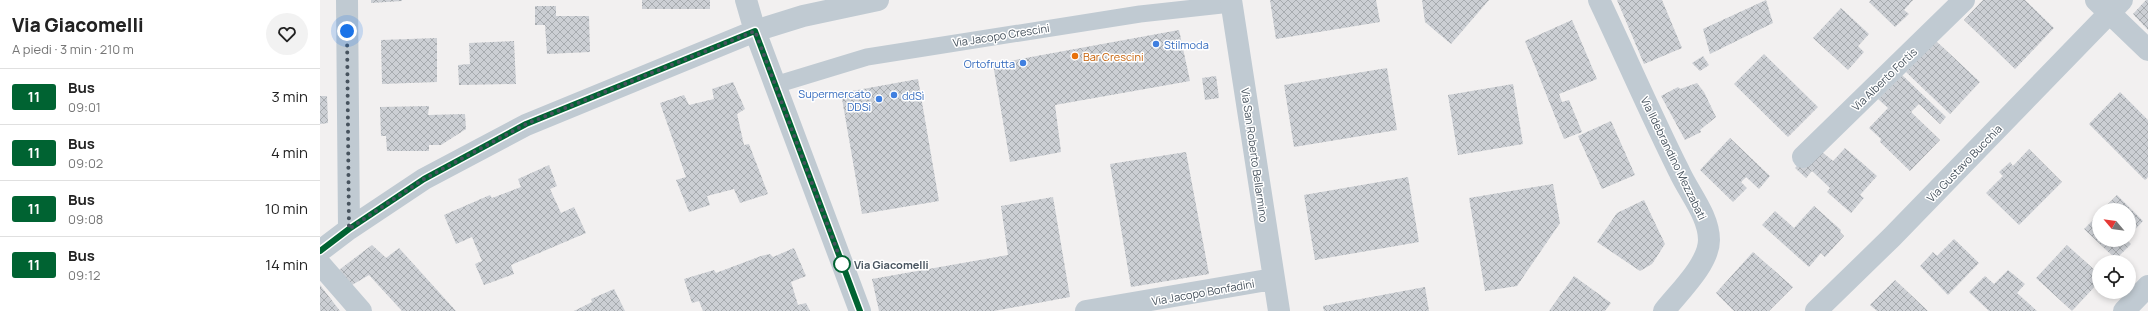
<!DOCTYPE html>
<html lang="it">
<head>
<meta charset="utf-8">
<style>
  :root { --surface:#fff; --page:#f2f2f2; --text:#222; --muted:#767676; --line:#e0e0e0 }
  body { margin:0; font-family:Manrope,sans-serif; background:var(--page); color:var(--text); height:100vh; display:flex; flex-direction:column; font-size:15px; white-space:nowrap }
  * { box-sizing:border-box; margin:0 }
  p { font-size:13px; color:var(--muted) }
  .icon { flex:none; width:22px; height:22px; fill:none; stroke:currentColor; stroke-width:2; stroke-linecap:round; stroke-linejoin:round }
  .map { position:relative; flex:1; overflow:hidden }
  .drawer { display:flex; flex-direction:column; background:var(--surface); width:320px }
  .drawer>* { flex:none }
  .badge { padding:0 8px; border-radius:3px; font-size:14px; line-height:26px }
  .needle { width:26px; rotate:299deg }
  .buttons { position:absolute; left:1772px; top:203px; display:grid; gap:8px }
  .buttons a { display:grid; place-items:center; width:44px; height:44px; border-radius:50%; background:var(--surface); box-shadow:0 2px 6px #0003; font-size:20px }
  .you { position:absolute; width:20px; height:20px; margin:-10px; border:3px solid #fff; border-radius:50%; background:#1a73e8; box-shadow:0 0 0 6px #1a73e833 }
  .map>.badge { position:absolute; translate:-50% -50%; box-shadow:0 0 0 2px #fff }
  .round { display:grid; place-items:center; flex:none; width:42px; height:42px; border-radius:21px; background:var(--page) }
  .overview { display:flex; align-items:center; justify-content:space-between; height:68px; padding:0 12px }
  h1 { font-size:19px; font-weight:800; line-height:30px }
  ul { padding:0; list-style:none }
  li { display:flex; align-items:center; gap:12px; height:56px; padding:0 12px; border-top:1px solid var(--line) }
  li div { flex:1 }
  li b { display:block; font-size:15px }
  li em { font-style:normal }
  li .badge { min-width:44px; font-weight:700; text-align:center }
  main { display:flex; flex:1; min-height:0 }
  .map>svg:first-child { display:block }
  .building { fill:url(#building-cross-hatch) }
  .lines { fill:none; stroke-linecap:round; stroke-linejoin:round }
  .service { stroke:#c0cad2; stroke-width:17 }
  .minor { stroke:#c0cad2; stroke-width:22 }
  .line-casing { stroke:#fff; stroke-width:9 }
  .line { stroke:#006332; stroke-width:6 }
  .walk { stroke:#47535e; stroke-width:4; stroke-dasharray:0 7.2 }
  .shop-dot { fill:#3f7fe0; stroke:#fff; stroke-width:1.5 }
  .food-dot { fill:#e8710a; stroke:#fff; stroke-width:1.5 }
  .stop-dot { fill:#fff; stroke:#006332; stroke-width:2 }
  .labels { text-anchor:middle; dominant-baseline:central; stroke-width:3; stroke-linejoin:round; paint-order:stroke }
  .street-label { font-size:11px; fill:#47535e; stroke:#fff }
  .shop-label { font-size:11px; fill:#366cbe; stroke:#fff; text-anchor:start }
  .food-label { font-size:11px; fill:#c56008; stroke:#fff; text-anchor:start }
  .stop-label { font-size:11px; font-weight:bold; fill:#47535e; stroke:#fff; text-anchor:start }
</style>
</head>
<body>
<main>
<section class="drawer">
<div class="overview"><div><h1>Via Giacomelli</h1><p>A piedi · 3 min · 210 m</p></div><a class="round"><svg class="icon" aria-label="heart" viewBox="0 0 24 24"><path d="M12 20l-8-8c-3-5 5-10 8-4 3-6 11-1 8 4z"/></svg></a></div>
<ul>
<li><span class="badge" style="background:#006332;color:#fff">11</span><div><b>Bus</b><p>09:01</p></div><em>3 min</em></li>
<li><span class="badge" style="background:#006332;color:#fff">11</span><div><b>Bus</b><p>09:02</p></div><em>4 min</em></li>
<li><span class="badge" style="background:#006332;color:#fff">11</span><div><b>Bus</b><p>09:08</p></div><em>10 min</em></li>
<li><span class="badge" style="background:#006332;color:#fff">11</span><div><b>Bus</b><p>09:12</p></div><em>14 min</em></li>
</ul>
</section>
<div class="map">
<svg width="1828" height="311" viewBox="0 0 1828 311">
  <defs>
    <pattern id="building-cross-hatch" width="8" height="8" patternUnits="userSpaceOnUse"><rect width="8" height="8" fill="#cccfd4"/><path d="M0 0l8 8M0 8l8-8" fill="none" stroke="#a7abaf"/></pattern>
  </defs>
  <rect width="100%" height="100%" fill="#f2f0f0"/>
  <path class="building" d="M51 0H82V1L51 3Z
    M322 0H390V9H322Z
    M950 0H1056L1060 22 956 39Z
    M1102 0H1169L1131 44 1105 22Z
    M1297 0H1342L1362 48 1324 64Z
    M1446 0 1453 23 1390 54 1383 29Z
    M1551 0H1593L1584 10 1589 14 1575 27 1549 2Z
    M1663 0H1705L1734 28 1695 69 1644 20Z
    M1826 0H1828V30L1813 14Z
    M215 6H236V16H269L270 52 227 54 225 25H215Z
    M1521 8 1549 34 1538 46 1544 52 1528 70 1493 38Z
    M1252 20 1277 79 1239 94 1242 102 1249 100 1262 132 1244 139 1205 41Z
    M859 30 870 81 735 105 741 152 690 162 673 64Z
    M117 38V82L62 84 61 40Z
    M194 41 196 84 139 85 138 65 150 64 149 43Z
    M1616 41 1660 82 1630 114 1586 72Z
    M1444 54 1498 107 1468 137 1414 84Z
    M1383 56 1389 65 1380 71 1372 63Z
    M1067 68 1077 130 974 147 964 85Z
    M1582 75 1626 117 1620 124 1599 104 1591 112 1620 140 1590 171 1560 142 1561 139 1549 128 1568 108 1558 99Z
    M896 76 899 98 885 100 882 78Z
    M598 79 619 201 542 214 521 93Z
    M413 82 425 109 417 114 424 145 429 144 448 194 420 203 414 189 387 196 390 205 369 212 356 180 366 177 340 103 364 95 369 105 394 99 392 89Z
    M1377 83 1384 92 1396 117 1380 130 1381 132 1365 140 1341 96 1358 87 1360 89Z
    M1193 84 1203 144 1138 155 1128 95Z
    M1800 92 1828 120V177L1825 180 1769 124Z
    M0 96H7L8 123 0 124Z
    M109 106 108 115 145 114 146 129 121 145H109V151H67L66 136H61L60 107Z
    M1291 121 1315 175 1282 189 1258 136Z
    M1410 138 1450 176 1439 189 1426 177 1421 182 1427 188 1413 202 1380 170Z
    M1495 146 1513 161 1525 148 1557 176 1540 195 1544 198 1531 213 1507 192 1510 188 1492 171 1486 178 1475 168Z
    M1709 149 1742 182 1699 225 1666 193 1683 176 1679 172 1690 162 1693 166Z
    M866 152 889 274 811 287 790 164Z
    M229 165 237 186 230 189 241 213 254 207 266 233 191 265 194 274 164 285 155 264 162 261 152 237 136 244 124 215 170 195 172 198 201 187 198 179Z
    M1088 177 1099 242 995 260 984 195Z
    M1233 184 1240 223 1197 286 1165 291 1149 198Z
    M1797 195 1823 221 1809 236V210H1782Z
    M733 197 750 297 674 311H559L552 279 688 255 681 206Z
    M1324 200 1345 244 1332 264 1320 271 1277 242 1297 213Z
    M1494 206 1521 230 1520 232 1524 236 1505 257 1501 253 1489 267 1442 225 1455 211 1474 228Z
    M1779 214V240H1807L1811 244 1796 259 1764 229Z
    M1634 239 1659 263 1628 295 1600 266 1613 252 1617 256Z
    M52 245 66 258 79 248 136 311H82L49 275 27 288 15 273Z
    M1747 245 1779 274V282L1752 311 1716 278Z
    M474 248 486 276 471 282 478 305 486 303 490 311H383L379 301 372 303 364 279 394 270 396 273 441 256 450 254 453 257Z
    M1433 252 1473 287 1449 311H1414L1396 293Z
    M1688 270 1705 284 1697 293 1717 311H1669L1649 292 1665 276 1674 284Z
    M1254 276 1291 303 1285 311H1229Z
    M1575 280 1608 311H1557L1550 305Z
    M0 285 20 311H0Z
    M1105 287 1109 311H1004L1003 306Z
    M294 289 305 311H254L272 302 271 299Z"/>
  <g class="lines">
    <path class="service" d="M455 85 547 57 820 14 911 4"/>
    <path class="minor" d="M27 0 29 229
      M426 0 435 31 540 311
      M911 0 959 311
      M1279 0C1306 57 1331 115 1359 171 1369 193 1389 216 1389 240 1389 264 1358 293 1344 311
      M1776 0 1828 50
      M1483 157 1644 0
      M0 251 29 229 104 179 206 125 435 31 483 16 558 0
      M0 264 41 311
      M766 311 953 279
      M1496 311 1572 237 1802 0
      M1804 311 1828 286"/>
  </g>
  <g class="lines">
    <defs>
      <path id="line" d="M0 251 29 229 104 179 206 124 435 31 540 311"/>
    </defs>
    <use href="#line" class="line-casing"/>
    <use href="#line" class="line"/>
    <path class="walk" d="M27 31 29 229 104 179 206 124 435 31 524 269 522 264"/>
  </g>
  <g class="shop-dot">
    <circle cx="836" cy="44" r="4"/>
    <circle cx="703" cy="63" r="4"/>
    <circle cx="574" cy="95" r="4"/>
    <circle cx="559" cy="99" r="4"/>
  </g>
  <circle class="food-dot" cx="755" cy="56" r="4"/>
  <circle class="stop-dot" cx="522" cy="264" r="8"/>
  <g class="labels">
    <g class="street-label">
      <text transform="translate(681 35) rotate(-9)">Via Jacopo Crescini</text>
      <text transform="translate(1564 79) rotate(-44)">Via Alberto Fortis</text>
      <text transform="translate(935 155) rotate(82)">Via San Roberto Bellarmino</text>
      <text transform="translate(1354 158) rotate(64)">Via Ildebrandino Mezzabati</text>
      <text transform="translate(1644 163) rotate(-46)">Via Gustavo Bucchia</text>
      <text transform="translate(883 292) rotate(-10)">Via Jacopo Bonfadini</text>
    </g>
    <g class="shop-label">
      <text x="844" y="44">Stilmoda</text>
      <text x="695" y="63" text-anchor="end">Ortofrutta</text>
      <text x="551" y="93" text-anchor="end">Supermercato<tspan x="551" dy="13">DDSi</tspan></text>
      <text x="582" y="95">ddSì</text>
    </g>
    <g class="food-label">
      <text x="763" y="56">Bar Crescini</text>
    </g>
    <g class="stop-label">
      <text x="534" y="264">Via Giacomelli</text>
    </g>
  </g>
</svg>
<div class="buttons">
<a><svg class="needle" viewBox="-14 -14 28 28"><path d="M0-13l5 13h-10z" fill="#e53935"/><path d="M0 13l5-13h-10z" fill="#767676"/></svg></a>
<a><svg class="icon" aria-label="locate" viewBox="0 0 24 24"><circle cx="12" cy="12" r="6"/><path d="M12 2v4M12 18v4M2 12h4M18 12h4"/></svg></a>
</div>
<div class="you" style="left:27px;top:31px"></div>
</div>
</main>
</body>
</html>
